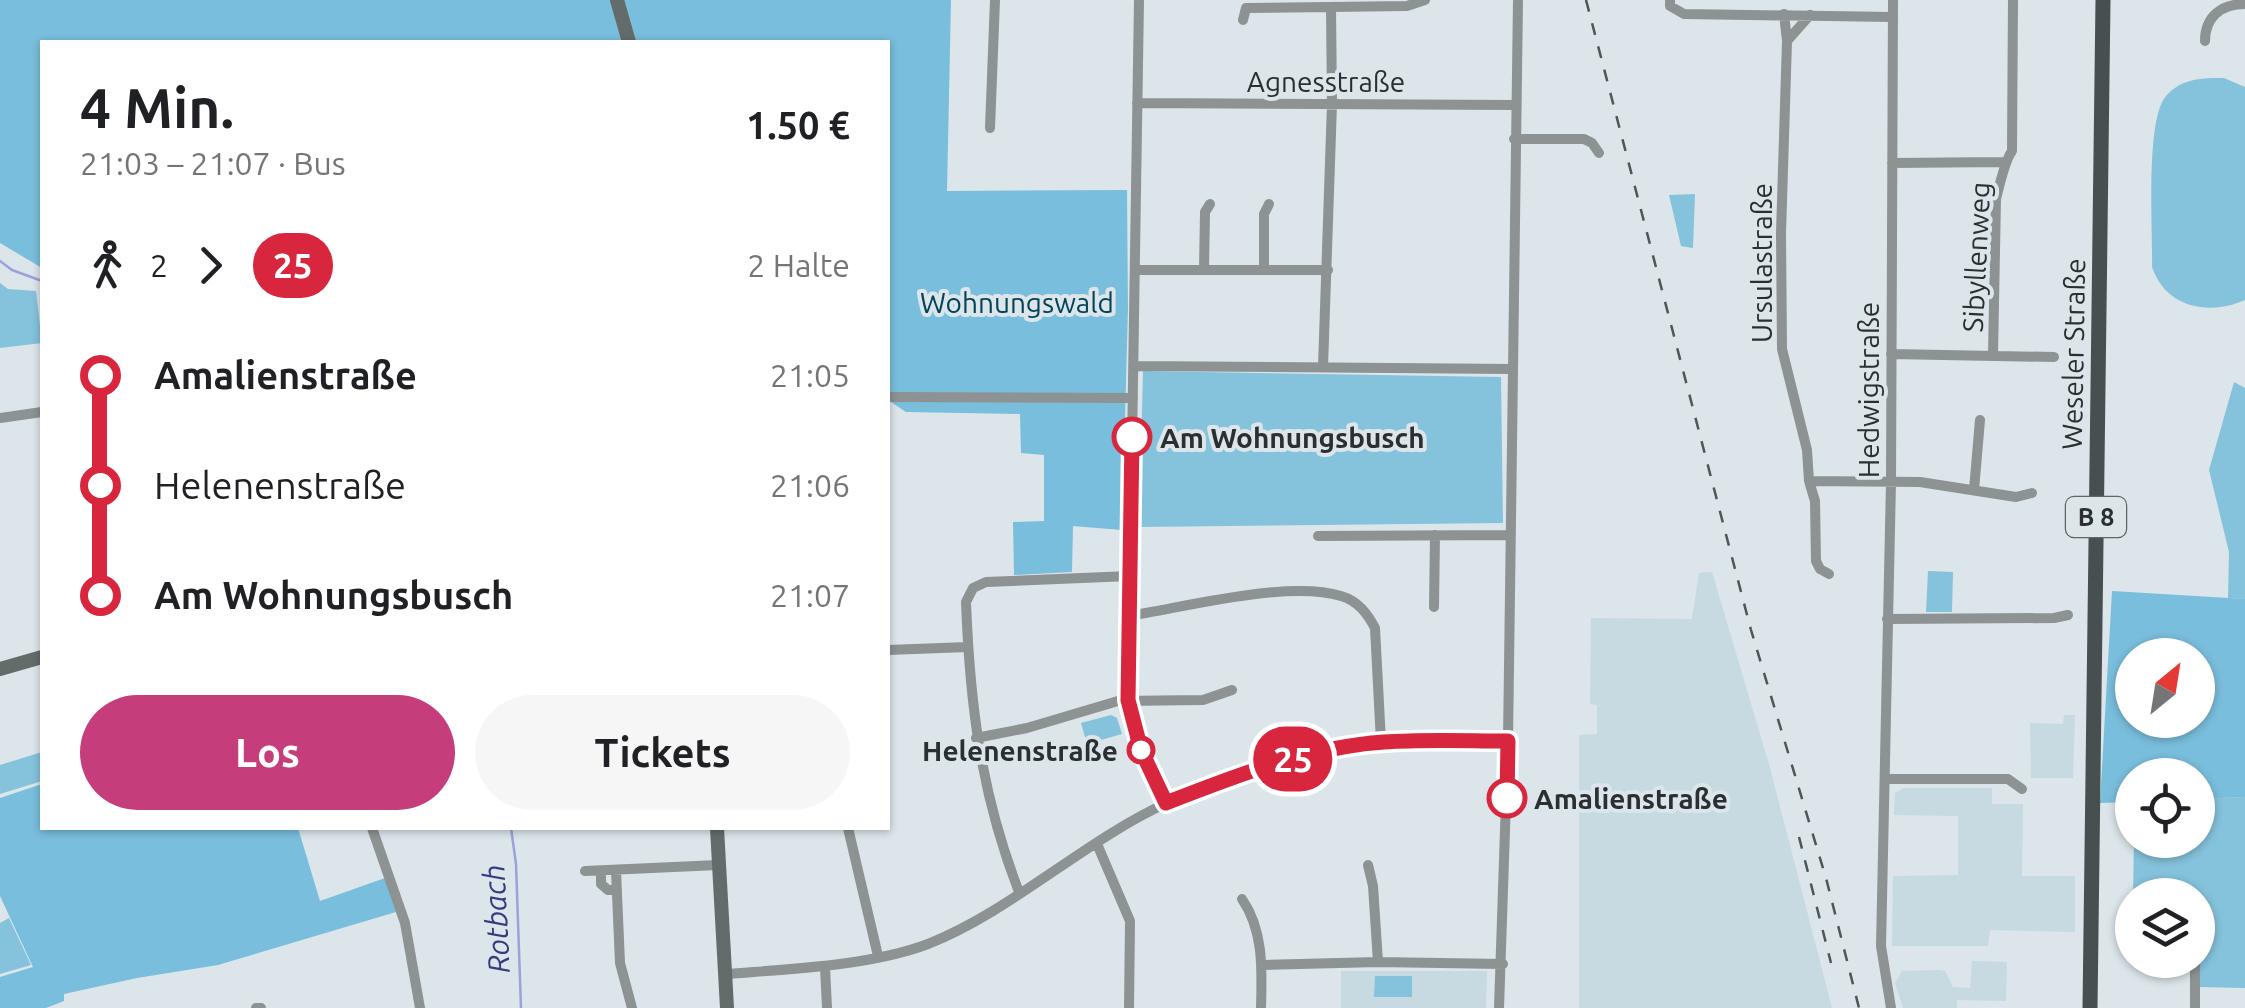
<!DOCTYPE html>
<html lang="de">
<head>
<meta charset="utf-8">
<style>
  :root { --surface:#fff; --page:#f6f6f6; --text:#202124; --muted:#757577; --accent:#c53d7a }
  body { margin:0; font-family:Ubuntu,sans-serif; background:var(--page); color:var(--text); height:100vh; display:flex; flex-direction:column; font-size:38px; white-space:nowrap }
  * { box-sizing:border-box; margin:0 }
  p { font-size:32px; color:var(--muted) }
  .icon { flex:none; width:55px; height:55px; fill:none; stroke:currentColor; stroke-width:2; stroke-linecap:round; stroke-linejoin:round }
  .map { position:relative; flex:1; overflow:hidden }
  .details { position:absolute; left:40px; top:40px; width:850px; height:790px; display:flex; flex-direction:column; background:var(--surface); border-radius:0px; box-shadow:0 2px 8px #0004 }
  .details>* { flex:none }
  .badge { padding:0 20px; border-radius:32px; font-size:35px; line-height:65px }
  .needle { width:65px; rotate:30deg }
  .fabs { position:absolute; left:2115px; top:638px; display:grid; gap:20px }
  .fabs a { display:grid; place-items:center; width:100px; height:100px; border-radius:50%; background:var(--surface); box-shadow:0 2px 8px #0004; font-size:50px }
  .map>.badge { position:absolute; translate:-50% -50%; box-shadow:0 0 0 5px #fff }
  .legs { display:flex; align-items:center; gap:15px; height:110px; padding:0 40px; font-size:32px }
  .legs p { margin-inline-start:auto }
  .overview { display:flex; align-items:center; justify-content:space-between; height:170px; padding:0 40px }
  h1 { font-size:55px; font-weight:700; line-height:75px }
  .button { display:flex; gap:20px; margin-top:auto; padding:20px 40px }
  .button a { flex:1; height:115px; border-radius:60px; background:var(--accent); color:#fff; font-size:40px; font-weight:700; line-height:115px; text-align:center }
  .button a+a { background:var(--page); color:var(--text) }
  ul { padding:0 40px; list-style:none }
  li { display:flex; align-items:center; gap:35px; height:110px; font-size:38px }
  li i { display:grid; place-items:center; width:15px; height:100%; margin:0 12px; background:currentColor }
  li i::after { content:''; width:25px; height:25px; margin:-12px; border:8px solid; border-radius:50%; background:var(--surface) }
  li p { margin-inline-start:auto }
  li:first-child i { background:linear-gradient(#0000 50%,currentColor 0) }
  li:last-child i { background:linear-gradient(currentColor 50%,#0000 0) }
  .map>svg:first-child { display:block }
  .built { fill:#c7d9e1 }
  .green { fill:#85c2dc }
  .forest { fill:#79bedc; fill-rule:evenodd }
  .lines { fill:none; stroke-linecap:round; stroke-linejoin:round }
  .stream { stroke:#9ba2da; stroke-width:2.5 }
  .street { stroke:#8d9292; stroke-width:10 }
  .secondary { stroke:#646b6b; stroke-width:14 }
  .primary { stroke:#474f50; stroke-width:15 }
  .rail { stroke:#505558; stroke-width:2.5; stroke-dasharray:12 12; stroke-linecap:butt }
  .line-1-casing { stroke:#fff; stroke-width:22 }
  .line-1 { stroke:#d7263d; stroke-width:15 }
  .stop-1-dot { fill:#fff; stroke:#d7263d; stroke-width:5 }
  .labels { text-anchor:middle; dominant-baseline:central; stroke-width:8; stroke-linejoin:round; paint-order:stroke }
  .shield { fill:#dbe5ea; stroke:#606668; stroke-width:2.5 }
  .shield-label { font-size:25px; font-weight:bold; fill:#2b2f31 }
  .street-label { font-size:28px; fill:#2b2f31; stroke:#dbe5ea }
  .park-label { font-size:28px; fill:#034357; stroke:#dbe5ea }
  .stop-label { font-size:28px; font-weight:bold; fill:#2b2f31; stroke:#dbe5ea; text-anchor:start }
  .water-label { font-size:30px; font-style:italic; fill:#383a7d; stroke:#dbe5ea }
</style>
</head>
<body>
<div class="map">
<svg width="2245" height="1008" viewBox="0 0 2245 1008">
  <rect width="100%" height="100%" fill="#dbe5ea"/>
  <path class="built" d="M1712 572 1770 768 1832 1008H1579V735L1597 734V705L1590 704 1591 618 1692 619 1699 573Z
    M2064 715H2075L2073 778H2031L2030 723 2063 724Z
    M1992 788V804H2023L2022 876H2075V932L1990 930 1988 946H1892L1893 876 1958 875V816L1894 815 1895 793 1904 788Z
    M1972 961 2007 962 2006 1001 1957 1000V1008H1903L1895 983 1902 971 1939 970 1945 971 1953 987 1970 988Z
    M1341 971H1487L1486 1008H1341Z"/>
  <path class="green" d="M2224 78 2245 87V300C2209 316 2166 308 2152 267 2153 232 2145 120 2166 96 2182 78 2202 78 2224 78Z
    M1695 194 1693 248 1681 246 1669 195Z
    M0 283 8 289 36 291 42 343 0 348Z
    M1143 371 1501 377 1503 523 1139 527Z
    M2234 382 2245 388V599L2228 598 2229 552 2209 470Z
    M1928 571 1953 572 1952 612H1926Z
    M1111 715 1117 718 1122 734 1087 744 1081 723Z
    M42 752V781L0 794V765Z
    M2245 797V988L2199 987 2202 897 2133 895 2134 840H2198V799Z
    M9 918 31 965 0 974V923Z
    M1375 976H1412V997H1374Z"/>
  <path class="forest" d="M0 0H951L947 191 1127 190 1128 308 1122 530 1073 526 1072 572 1014 575 1013 522 1044 521V455L1021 453 1020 414 906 412 888 400V42H42V268L0 243Z
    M2112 591 2245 599V797L2198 799V775H2132V802L2100 803ZM2198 655V720H2132V655Z
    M42 784V828H298L320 901 385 878 396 912 218 965 137 978 64 994V1001L46 1008H0V977L33 967 0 896V798Z"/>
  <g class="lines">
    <path class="stream" d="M0 261 12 270 42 281
      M511 828 516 864 521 1008"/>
    <path class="street" d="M1139 0 1128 700 1141 750 1167 803
      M1670 0V6L1684 14 1892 17
      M1784 14 1787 41 1781 233 1782 349 1807 450 1809 481 1815 501 1816 561 1820 569 1829 574
      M1243 20 1246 8 1407 6 1425 0
      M1787 41 1810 15
      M2205 41C2205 17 2221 4 2245 4
      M1137 103 1515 105
      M990 128 995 0
      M1514 139H1584L1592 143 1599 153
      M1892 163 2004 162
      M1136 270H1328
      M1204 270 1205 212 1210 204
      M1264 270V214L1269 204
      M1891 354 2054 357
      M1993 355 1996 199C1999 187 2005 160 2012 151L2013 0
      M1134 366 1512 369
      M1323 367 1332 104 1331 8
      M888 397 1133 398
      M0 418 42 412
      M1809 481 1920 482 2016 497 2032 493
      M1974 490 1980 420
      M1318 536 1511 535
      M1434 607 1435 535
      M1129 616C1186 607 1288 580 1341 596 1358 601 1367 613 1375 628L1381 742
      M1887 619 2054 618 2068 615
      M888 650 968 647
      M976 738 1027 728 1118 701 1203 700 1232 690
      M1885 779H2008L2022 789
      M372 828 405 923 420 1008
      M848 828 878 956
      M1097 844 1130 921 1129 1008
      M1368 865 1373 886 1378 962
      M585 871 718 865
      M601 871V884L608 890H617
      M616 871 620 963 632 1008
      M1019 892C981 794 970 706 966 602L973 588 986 582 1130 576
      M1242 899C1264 931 1262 970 1261 1008
      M1262 965 1378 962 1503 964
      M825 967 827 1008
      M726 974C788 969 870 966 928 944 1012 911 1086 839 1169 802 1234 773 1308 750 1380 742 1421 738 1466 741 1508 741
      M256 1008H261
      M1499 1008 1508 741 1518 0
      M1891 1008 1881 946 1891 482 1893 0
      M2195 1008V960"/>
    <path class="secondary" d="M617 0 629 42
      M0 669 42 657
      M717 828 727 1008"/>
    <path class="primary" d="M2090 1008 2103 0"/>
    <path class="rail" d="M1586 0 1751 630 1826 878 1859 1008
      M1799 837 1831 963"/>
  </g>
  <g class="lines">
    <defs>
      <path id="line-1" d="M1132 437 1128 700 1141 750 1166 803C1235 776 1309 747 1384 742 1425 739 1467 741 1508 741L1507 798"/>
    </defs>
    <use href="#line-1" class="line-1-casing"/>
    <use href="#line-1" class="line-1"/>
  </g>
  <g class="stop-1-dot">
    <circle cx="1132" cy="437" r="18"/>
    <circle cx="1141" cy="750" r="12"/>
    <circle cx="1507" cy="798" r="18"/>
  </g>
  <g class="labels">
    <rect class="shield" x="2066" y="497" width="60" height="40" rx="8"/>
    <g class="shield-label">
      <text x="2096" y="517">B 8</text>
    </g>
    <g class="street-label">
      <text x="1326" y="81">Agnesstraße</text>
      <text transform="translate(1976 257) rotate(-87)">Sibyllenweg</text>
      <text transform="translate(1761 263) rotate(-90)">Ursulastraße</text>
      <text transform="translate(2073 354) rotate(-89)">Weseler Straße</text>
      <text transform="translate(1868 390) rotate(-90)">Hedwigstraße</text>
    </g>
    <g class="park-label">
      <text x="1017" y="302">Wohnungswald</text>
    </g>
    <g class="stop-label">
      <text x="1160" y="437">Am Wohnungsbusch</text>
      <text x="1118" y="750" text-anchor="end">Helenenstraße</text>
      <text x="1534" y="798">Amalienstraße</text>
    </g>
    <g class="water-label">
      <text transform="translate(496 919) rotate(-93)">Rotbach</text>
    </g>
  </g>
</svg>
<div class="fabs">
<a><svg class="needle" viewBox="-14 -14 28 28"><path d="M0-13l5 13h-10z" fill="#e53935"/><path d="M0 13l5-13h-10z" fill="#757577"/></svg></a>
<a><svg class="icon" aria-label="locate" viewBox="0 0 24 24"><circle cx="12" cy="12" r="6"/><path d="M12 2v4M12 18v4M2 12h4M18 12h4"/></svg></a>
<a><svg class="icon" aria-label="layers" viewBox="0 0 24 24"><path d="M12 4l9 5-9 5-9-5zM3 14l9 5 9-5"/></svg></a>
</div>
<b class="badge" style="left:1293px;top:759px;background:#d7263d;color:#fff">25</b>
<section class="details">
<div class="overview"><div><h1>4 Min.</h1><p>21:03 – 21:07 · Bus</p></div><b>1.50 €</b></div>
<div class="legs"><svg class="icon" aria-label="walk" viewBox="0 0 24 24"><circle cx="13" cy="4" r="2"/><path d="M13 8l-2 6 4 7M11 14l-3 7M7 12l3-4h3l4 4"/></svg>2<svg class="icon" aria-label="forward" viewBox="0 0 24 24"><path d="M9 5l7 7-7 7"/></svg><b class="badge" style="background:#d7263d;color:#fff">25</b><p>2 Halte</p></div>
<ul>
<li><i style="color:#d7263d"></i><b>Amalienstraße</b><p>21:05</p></li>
<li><i style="color:#d7263d"></i><span>Helenenstraße</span><p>21:06</p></li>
<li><i style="color:#d7263d"></i><b>Am Wohnungsbusch</b><p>21:07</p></li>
</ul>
<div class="button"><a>Los</a><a>Tickets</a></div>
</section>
</div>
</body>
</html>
